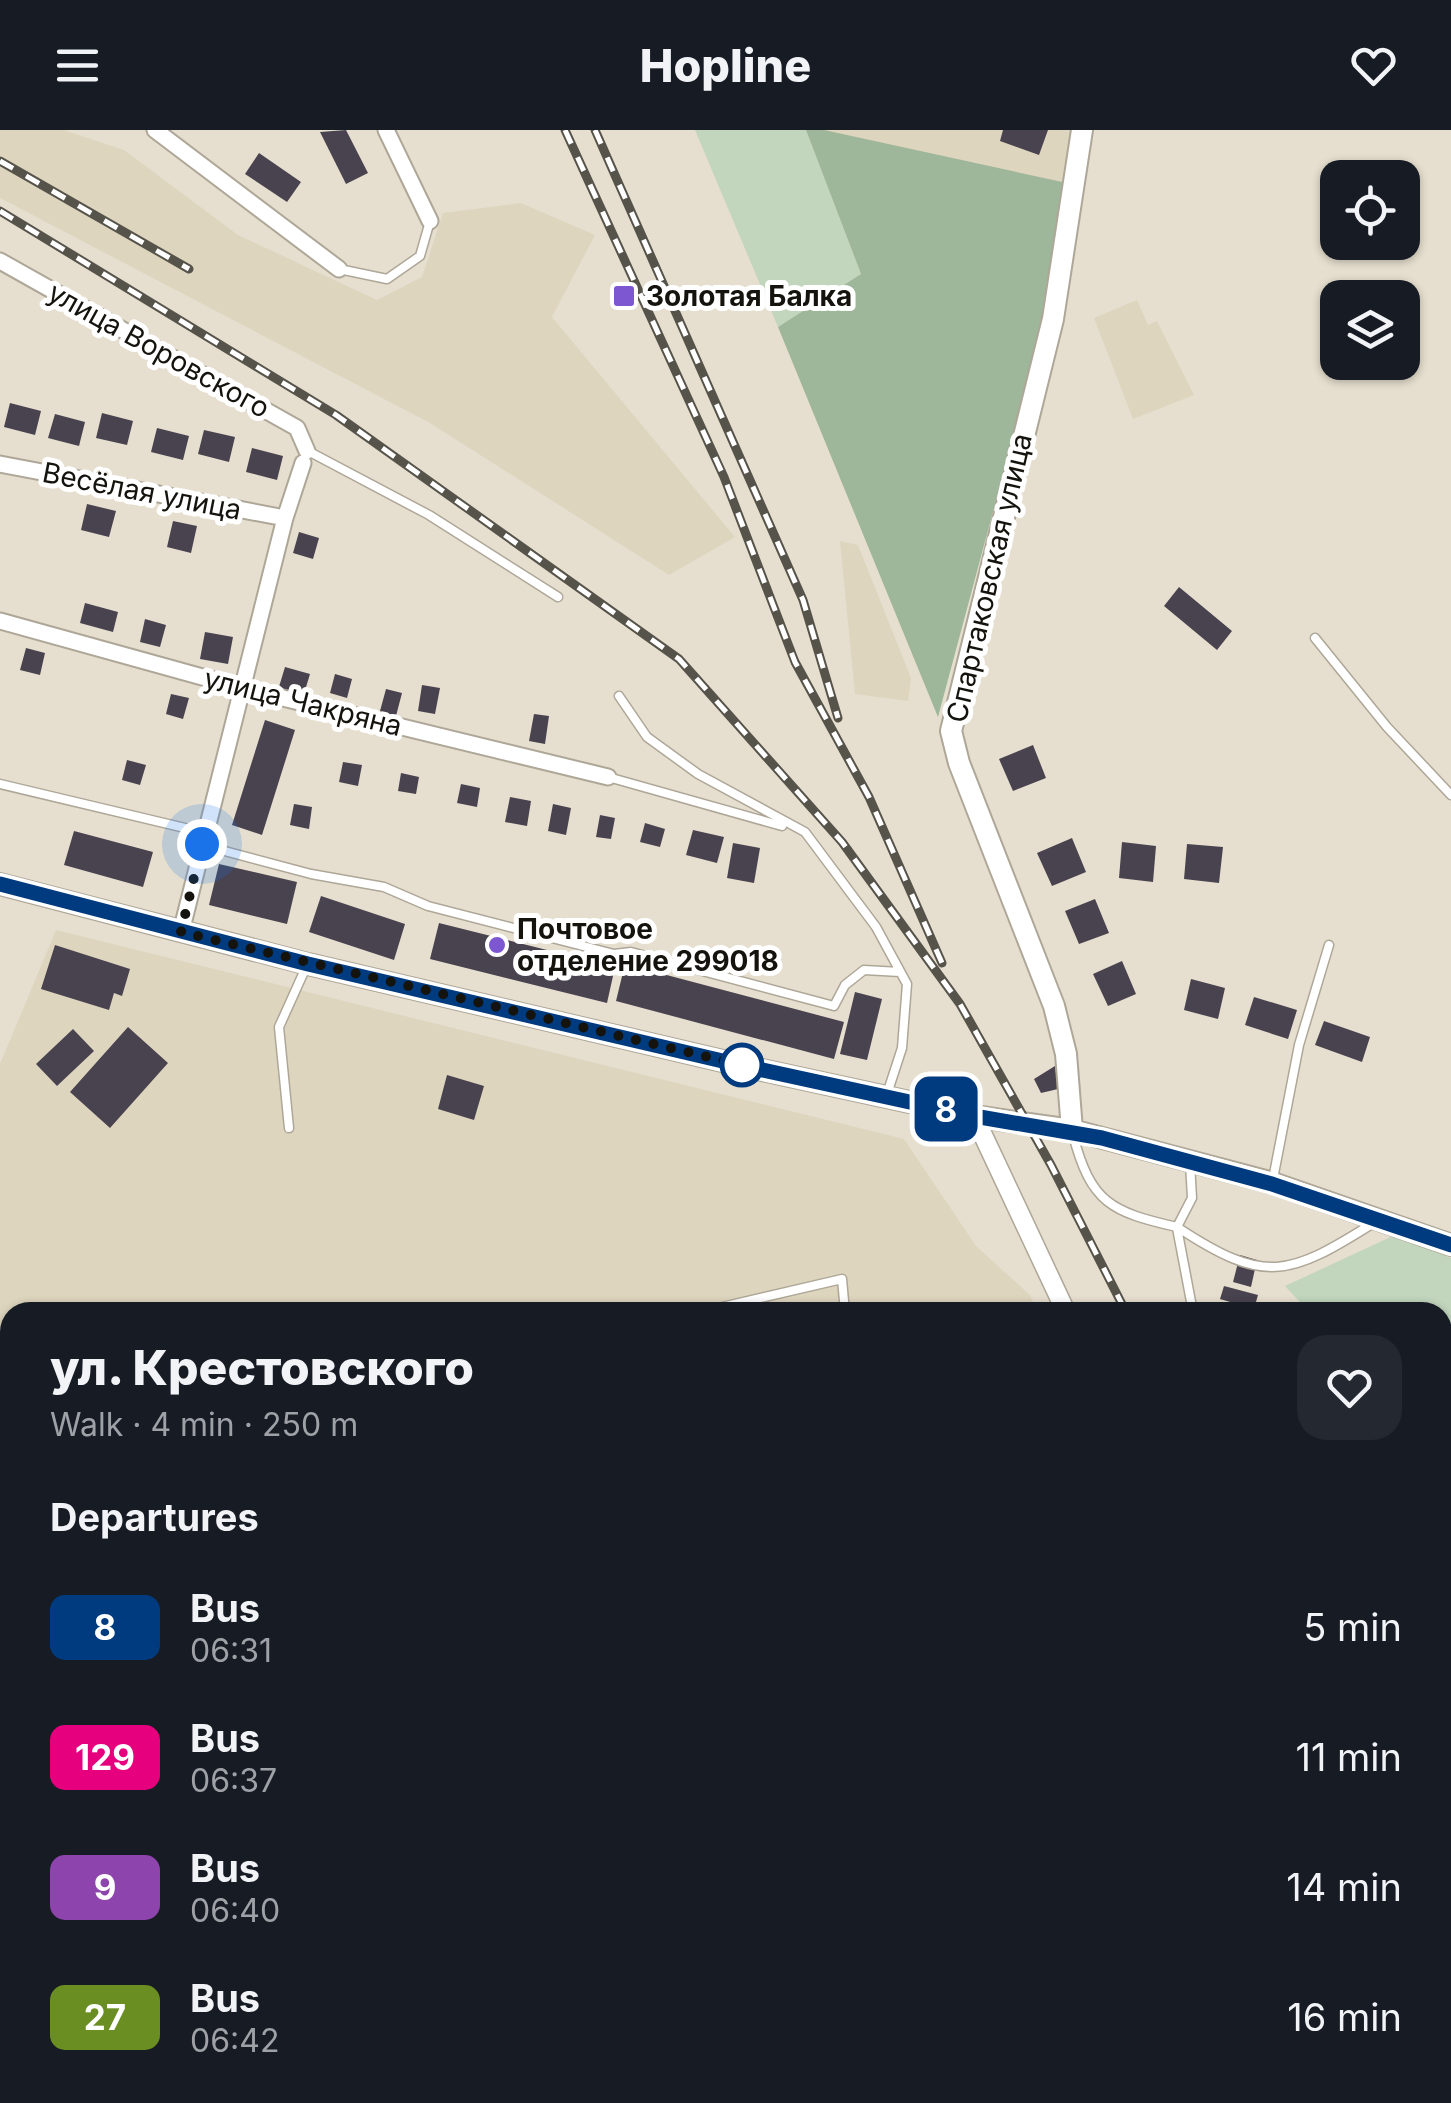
<!DOCTYPE html>
<html lang="en">
<head>
<meta charset="utf-8">
<style>
  :root { --surface:#171b24; --page:#242831; --text:#f1f3f6; --muted:#9ea1a6 }
  body { margin:0; font-family:Inter,sans-serif; background:var(--page); color:var(--text); height:100vh; display:flex; flex-direction:column; font-size:38px; white-space:nowrap }
  * { box-sizing:border-box; margin:0 }
  p { font-size:32px; color:var(--muted) }
  .icon { flex:none; width:55px; height:55px; fill:none; stroke:currentColor; stroke-width:2; stroke-linecap:round; stroke-linejoin:round }
  .map { position:relative; flex:1; overflow:hidden }
  .drawer { position:absolute; left:0px; top:1172px; width:1452px; height:802px; display:flex; flex-direction:column; background:var(--surface); border-radius:30px 30px 0 0; box-shadow:0 2px 8px #0004 }
  .drawer>* { flex:none }
  .badge { padding:0 20px; border-radius:15px; font-size:35px; line-height:65px }
  .buttons { position:absolute; left:1320px; top:30px; display:grid; gap:20px }
  .buttons a { display:grid; place-items:center; width:100px; height:100px; border-radius:20px; background:var(--surface); box-shadow:0 2px 8px #0004; font-size:50px }
  .you { position:absolute; width:50px; height:50px; margin:-25px; border:8px solid #fff; border-radius:50%; background:#1a73e8; box-shadow:0 0 0 15px #1a73e833 }
  .map>.badge { position:absolute; translate:-50% -50%; box-shadow:0 0 0 5px #fff }
  h2 { padding:0 50px; font-size:38px; line-height:90px }
  .round { display:grid; place-items:center; flex:none; width:105px; height:105px; border-radius:30px; background:var(--page) }
  .head { display:flex; align-items:center; justify-content:space-between; height:170px; padding:0 50px }
  h1 { font-size:48px; font-weight:800; line-height:75px }
  ul { padding:0; list-style:none }
  li { display:flex; align-items:center; gap:30px; height:130px; padding:0 50px }
  li div { flex:1 }
  li b { display:block; font-size:38px }
  li em { font-style:normal }
  li .badge { min-width:110px; font-weight:700; text-align:center }
  header { display:flex; justify-content:space-between; align-items:center; height:130px; padding:0 50px; background:var(--surface); font-size:45px; font-weight:800 }
  .map>svg:first-child { display:block }
  .built { fill:#ded5be }
  .green { fill:#c2d5bd }
  .forest { fill:#9eb699 }
  .water { fill:#8fadc6 }
  .building { fill:#49434f }
  .lines { fill:none; stroke-linecap:round; stroke-linejoin:round }
  .service-casing { stroke:#aea798; stroke-width:11 }
  .minor-casing { stroke:#aea798; stroke-width:19 }
  .tertiary-casing { stroke:#aea798; stroke-width:21 }
  .secondary-casing { stroke:#aea798; stroke-width:24 }
  .path { stroke:#7b766c; stroke-width:4; stroke-dasharray:5 5; stroke-linecap:butt }
  .service { stroke:#fff; stroke-width:8 }
  .minor { stroke:#fff; stroke-width:15 }
  .tertiary { stroke:#fff; stroke-width:18 }
  .secondary { stroke:#fff; stroke-width:20 }
  .rail-casing { stroke:#56534a; stroke-width:9 }
  .rail { stroke:#fff; stroke-width:5; stroke-dasharray:15; stroke-linecap:butt }
  .line-casing { stroke:#fff; stroke-width:22 }
  .line { stroke:#003b80; stroke-width:15 }
  .walk { stroke:#15130d; stroke-width:10; stroke-dasharray:0 18 }
  .poi-dot { fill:#7c57d1; stroke:#fff; stroke-width:4 }
  .stop-dot { fill:#fff; stroke:#003b80; stroke-width:5 }
  .labels { text-anchor:middle; dominant-baseline:central; stroke-width:10; stroke-linejoin:round; paint-order:stroke }
  .poi-label { font-size:28px; font-weight:bold; fill:#15130d; stroke:#fff; text-anchor:start }
  .street-label { font-size:28px; fill:#15130d; stroke:#fff }
</style>
</head>
<body>
<header><svg class="icon" aria-label="menu" viewBox="0 0 24 24"><path d="M4 6h16M4 12h16M4 18h16"/></svg>Hopline<svg class="icon" aria-label="heart" viewBox="0 0 24 24"><path d="M12 20l-8-8c-3-5 5-10 8-4 3-6 11-1 8 4z"/></svg></header>
<div class="map">
<svg width="1451" height="1973" viewBox="0 0 1451 1973">
  <rect width="100%" height="100%" fill="#e6dfcf"/>
  <path class="built" d="M0 0H64L124 20 238 105 377 170 422 147 443 83 521 73 595 105 552 187 735 407 669 445 430 293 0 68Z
    M821 0H1082L1073 55Z
    M1137 170 1148 195 1157 191 1194 265 1133 289 1094 188Z
    M840 411 858 415 911 548 908 571 855 564Z
    M56 800 904 1009 976 1116 1030 1165 1038 1182H10V1508H0V934Z
    M342 1965 425 1968 474 1965 463 1973H331Z
    M965 1965H1294L1296 1973H958Z"/>
  <path class="green" d="M695 0H806L861 144 778 197Z
    M1397 1104 1451 1128V1441L1443 1445 1442 1182H1309L1285 1156Z"/>
  <path class="forest" d="M806 0H824L1067 53 1036 221 938 587 778 197 861 144Z"/>
  <path class="water" d="M0 1860H10V1965H281L270 1973H0Z"/>
  <path class="building" d="M346 0 368 43 346 54 320 2Z
    M1003 0H1048L1039 25 1000 11Z
    M259 23 301 52 287 72 245 44Z
    M10 273 41 281 35 305 4 297Z
    M102 283 133 291 127 315 96 308Z
    M55 284 85 292 79 316 48 308Z
    M157 298 189 306 183 330 151 322Z
    M204 300 235 307 229 332 198 324Z
    M252 318 283 326 277 350 246 342Z
    M87 374 116 381 109 407 81 400Z
    M173 391 197 396 191 423 167 417Z
    M299 402 319 408 313 429 293 423Z
    M1179 457 1232 501 1217 520 1164 476Z
    M85 473 118 482 113 502 80 493Z
    M145 489 166 495 160 517 140 512Z
    M205 502 233 507 228 534 200 529Z
    M26 518 45 523 40 545 20 540Z
    M285 537 310 544 303 567 278 560Z
    M335 544 352 549 347 568 330 563Z
    M422 555 440 558 435 584 418 581Z
    M386 559 402 563 396 586 380 581Z
    M171 564 189 568 183 589 166 584Z
    M534 584 549 586 545 614 529 611Z
    M265 590 295 600 262 705 232 695Z
    M1033 615 1046 648 1013 661 999 629Z
    M127 630 146 635 140 655 122 650Z
    M343 632 362 635 358 656 339 652Z
    M401 643 419 647 416 664 398 661Z
    M461 654 480 658 477 677 457 673Z
    M510 667 531 671 527 696 505 692Z
    M294 674 312 677 309 699 290 695Z
    M553 674 571 678 566 705 548 701Z
    M600 685 615 688 611 709 596 707Z
    M645 693 665 699 660 717 640 712Z
    M693 700 724 707 717 733 686 725Z
    M74 701 153 722 143 757 64 735Z
    M1072 708 1086 742 1052 756 1037 723Z
    M1122 712 1156 716 1153 752 1119 748Z
    M733 713 760 718 754 753 727 748Z
    M1187 714 1223 717 1219 753 1184 749Z
    M219 734 297 752 287 794 209 775Z
    M321 766 405 794 394 830 309 802Z
    M1095 769 1109 803 1079 814 1065 781Z
    M439 793 615 837 607 873 430 829Z
    M55 815 130 839 122 866 114 863 109 880 41 859Z
    M1122 831 1136 864 1108 876 1093 844Z
    M625 834 844 892 834 929 616 871Z
    M1191 849 1225 858 1218 889 1184 880Z
    M855 862 882 869 867 930 840 924Z
    M1254 867 1297 880 1288 909 1245 895Z
    M1324 891 1370 907 1362 932 1315 915Z
    M128 897 168 933 110 998 70 962Z
    M73 899 94 921 57 956 36 934Z
    M1055 936 1058 959 1041 963 1034 949Z
    M447 945 484 956 474 990 438 979Z
    M1240 1125 1257 1130 1251 1157 1233 1152Z
    M1224 1156 1258 1165 1254 1179 1220 1169Z
    M1451 1715V1749L1442 1751V1716Z"/>
  <g class="lines">
    <defs>
      <path id="service" d="M339 139 387 149 420 126 430 91
        M308 321 429 385 558 467
        M1315 508 1387 597 1451 665
        M619 566 647 607 698 644 805 702 876 797 907 854 902 918 886 967
        M608 647 782 696
        M0 654 206 703
        M202 715 311 744 384 757 428 776 614 824 631 822 834 876 845 855 864 840 900 842
        M289 998 279 897 307 835
        M1073 1005C1091 1073 1111 1082 1177 1097L1192 1068 1190 1033
        M1273 1049 1299 915 1329 815
        M1177 1097C1265 1155 1288 1147 1375 1092
        M1177 1098 1193 1182
        M723 1182 722 1177 842 1149 845 1182
        M1292 1965 1293 1973
        M404 1973 413 1965
        M713 1973 758 1965"/>
      <path id="minor" d="M155 0 339 139
        M386 0 430 91
        M0 131 297 298 307 321
        M0 334 285 388
        M0 491 242 558 608 647
        M181 802 285 388 303 333"/>
      <path id="tertiary" d="M974 986 1066 1182
        M554 1973 562 1965"/>
      <path id="secondary" d="M0 754 308 834 744 936 974 986 1072 1000 1273 1053 1451 1115
        M1072 1000 1066 924 1054 876 959 633 951 601 1053 189 1082 0"/>
    </defs>
    <use href="#service" class="service-casing"/>
    <use href="#minor" class="minor-casing"/>
    <use href="#tertiary" class="tertiary-casing"/>
    <use href="#secondary" class="secondary-casing"/>
    <path class="path" d="M0 1622 10 1635
      M0 1637 10 1638
      M0 1686 10 1654
      M0 1708 10 1704"/>
    <use href="#service" class="service"/>
    <use href="#minor" class="minor"/>
    <use href="#tertiary" class="tertiary"/>
    <use href="#secondary" class="secondary"/>
    <defs>
      <path id="rail" d="M565 0 724 347 795 532 869 667 942 833
        M595 0 803 470 838 588
        M0 31 189 139
        M0 81 336 285 679 529 842 712 960 874 1051 1035 1126 1182
        M1335 1965 1336 1973"/>
    </defs>
    <use href="#rail" class="rail-casing"/>
    <use href="#rail" class="rail"/>
  </g>
  <g class="lines">
    <defs>
      <path id="line" d="M0 754 308 834 744 936 974 986 1102 1008 1272 1054 1451 1115"/>
    </defs>
    <use href="#line" class="line-casing"/>
    <use href="#line" class="line"/>
    <path class="walk" d="M202 714 181 802 742 935"/>
  </g>
  <g class="poi-dot">
    <rect x="612" y="154" width="24" height="24" rx="5"/>
    <circle cx="497" cy="815" r="10"/>
  </g>
  <circle class="stop-dot" cx="742" cy="935" r="20"/>
  <g class="labels">
    <g class="poi-label">
      <text x="646" y="166">Золотая Балка</text>
      <text x="517" y="799">Почтовое<tspan x="517" dy="32">отделение 299018</tspan></text>
    </g>
    <g class="street-label">
      <text transform="translate(159 220) rotate(29)">улица Воровского</text>
      <text transform="translate(142 361) rotate(11)">Весёлая улица</text>
      <text transform="translate(989 448) rotate(-77)">Спартаковская улица</text>
      <text transform="translate(303 572) rotate(14)">улица Чакряна</text>
    </g>
  </g>
</svg>
<div class="buttons">
<a><svg class="icon" aria-label="locate" viewBox="0 0 24 24"><circle cx="12" cy="12" r="6"/><path d="M12 2v4M12 18v4M2 12h4M18 12h4"/></svg></a>
<a><svg class="icon" aria-label="layers" viewBox="0 0 24 24"><path d="M12 4l9 5-9 5-9-5zM3 14l9 5 9-5"/></svg></a>
</div>
<div class="you" style="left:202px;top:714px"></div>
<b class="badge" style="left:946px;top:979px;background:#003b80;color:#fff">8</b>
<section class="drawer">
<div class="head"><div><h1>ул. Крестовского</h1><p>Walk · 4 min · 250 m</p></div><a class="round"><svg class="icon" aria-label="heart" viewBox="0 0 24 24"><path d="M12 20l-8-8c-3-5 5-10 8-4 3-6 11-1 8 4z"/></svg></a></div>
<h2>Departures</h2>
<ul>
<li><span class="badge" style="background:#003b80;color:#fff">8</span><div><b>Bus</b><p>06:31</p></div><em>5 min</em></li>
<li><span class="badge" style="background:#e6007e;color:#fff">129</span><div><b>Bus</b><p>06:37</p></div><em>11 min</em></li>
<li><span class="badge" style="background:#8e44ad;color:#fff">9</span><div><b>Bus</b><p>06:40</p></div><em>14 min</em></li>
<li><span class="badge" style="background:#6b8e23;color:#fff">27</span><div><b>Bus</b><p>06:42</p></div><em>16 min</em></li>
</ul>
</section>
</div>
</body>
</html>
